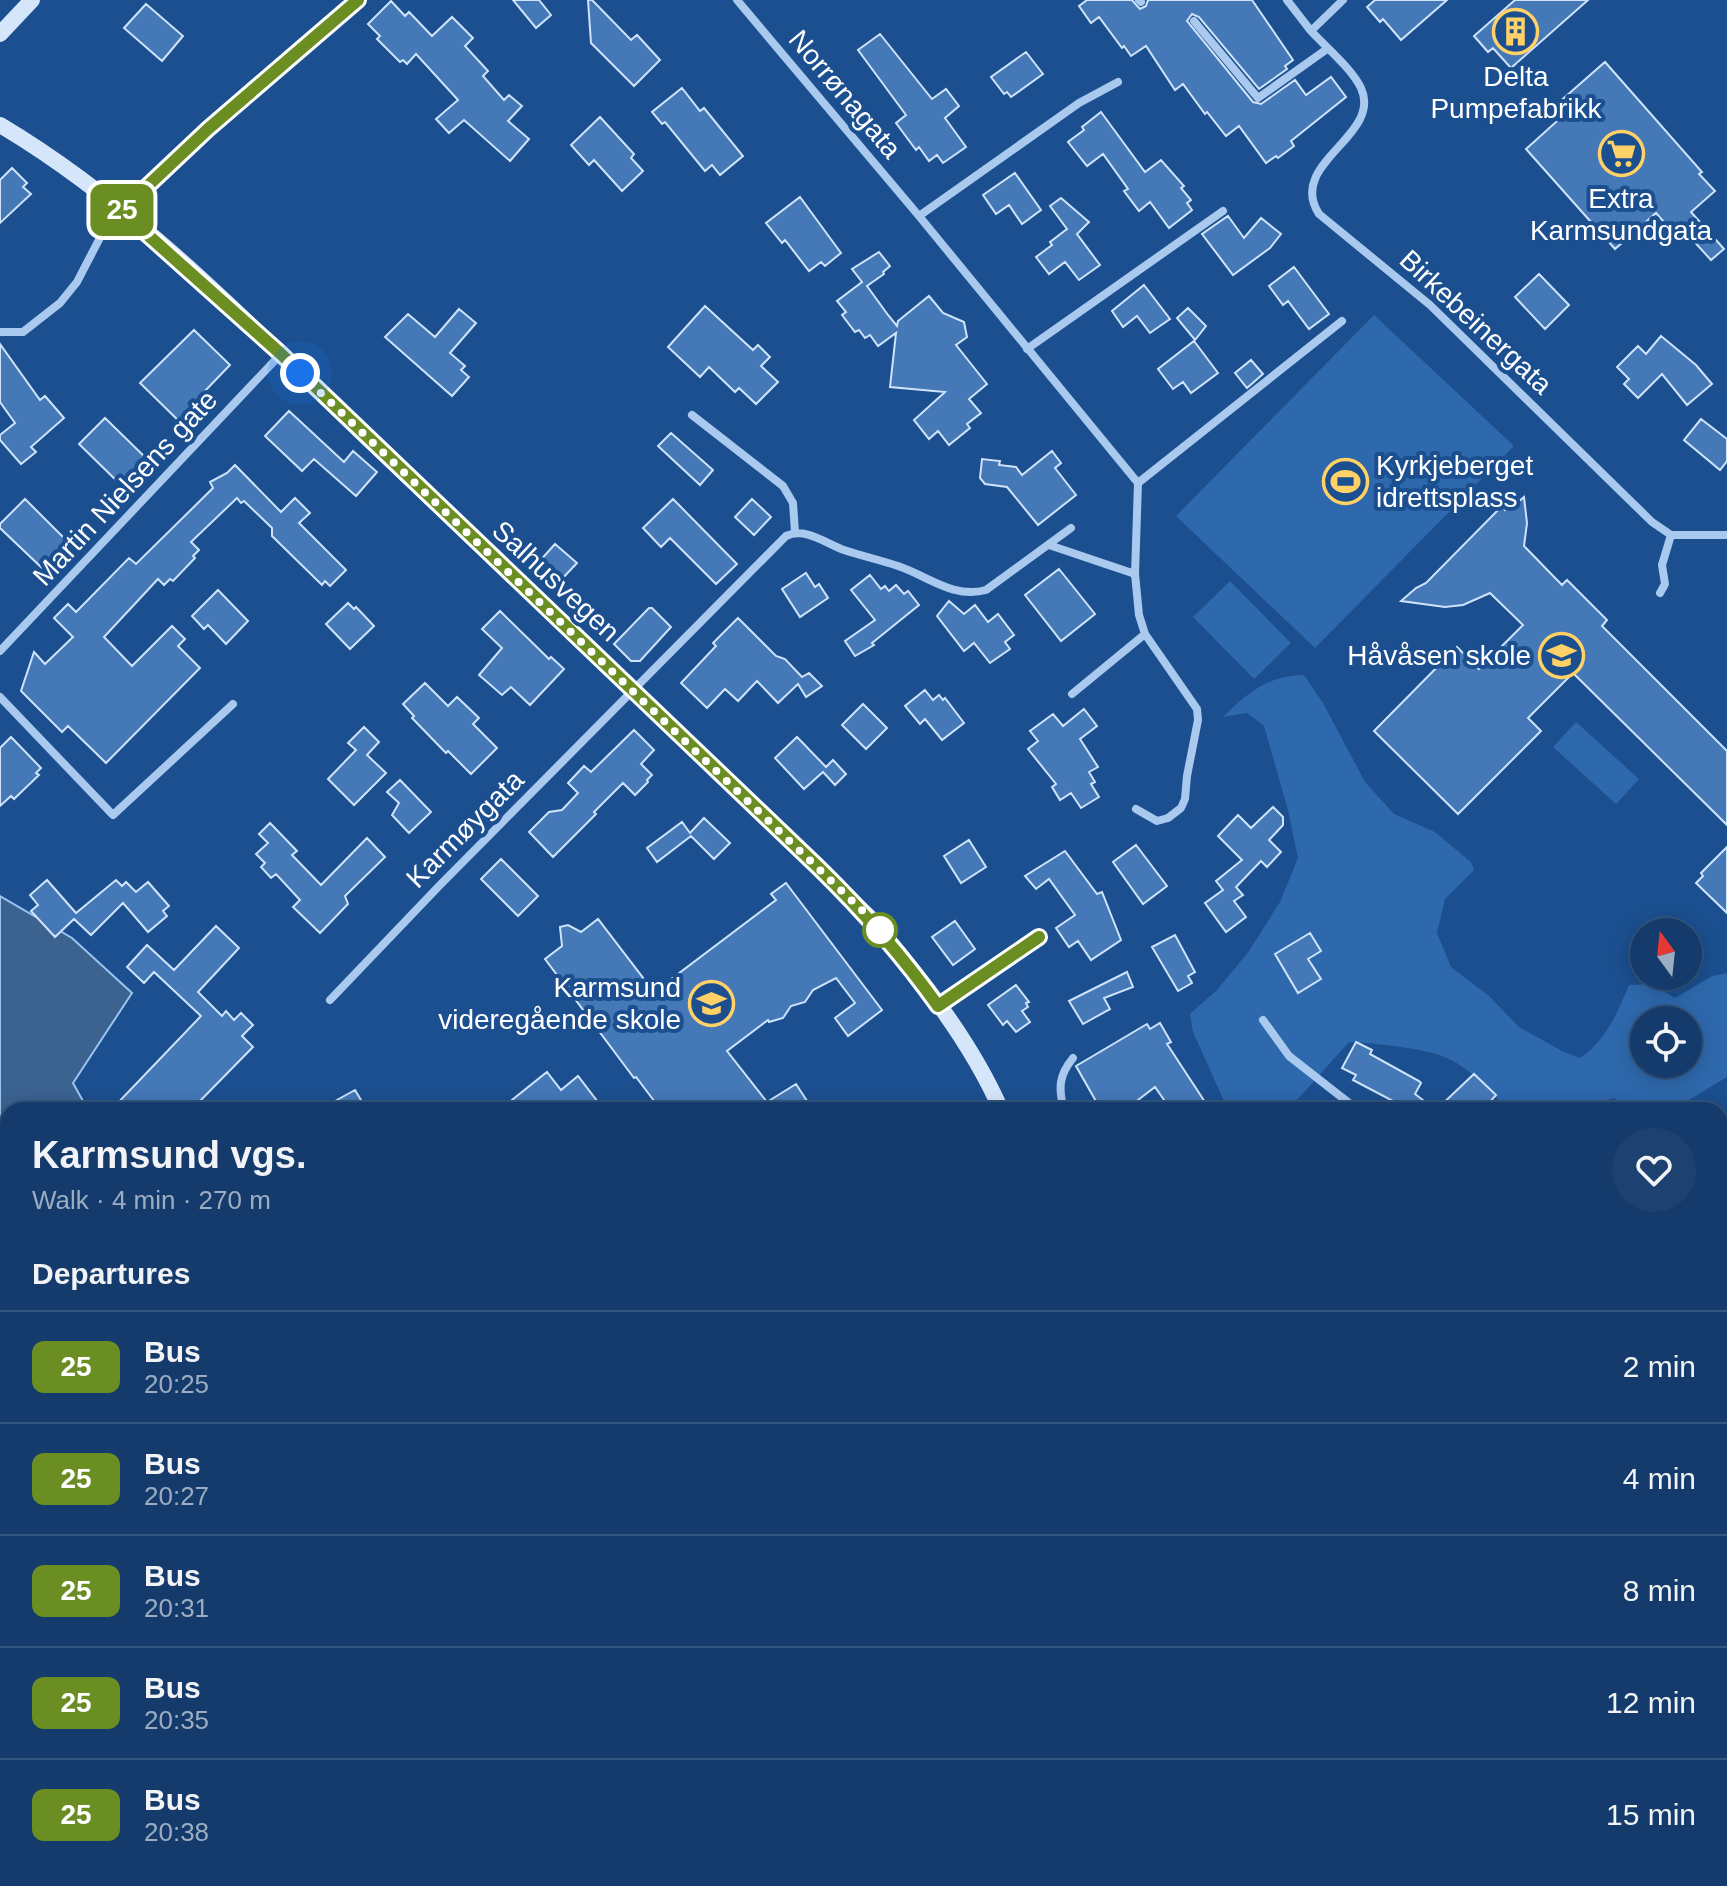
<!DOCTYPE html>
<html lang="en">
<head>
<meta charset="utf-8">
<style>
  :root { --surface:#143b6b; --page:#1d4271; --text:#f1f3f6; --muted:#9dadc1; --line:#33557e }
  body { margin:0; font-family:Helvetica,sans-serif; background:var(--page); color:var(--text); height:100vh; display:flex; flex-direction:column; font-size:30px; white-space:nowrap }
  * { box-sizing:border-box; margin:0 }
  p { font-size:26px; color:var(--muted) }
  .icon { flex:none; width:44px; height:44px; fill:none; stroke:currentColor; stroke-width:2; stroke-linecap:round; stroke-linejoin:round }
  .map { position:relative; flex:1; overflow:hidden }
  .details { position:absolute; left:0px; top:1102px; width:1728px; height:784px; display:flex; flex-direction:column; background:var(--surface); border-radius:24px 24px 0 0; box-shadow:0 4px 20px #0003,0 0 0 2px var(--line) }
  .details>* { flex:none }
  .badge { padding:0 16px; border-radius:12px; font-size:28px; line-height:52px }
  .needle { width:52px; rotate:345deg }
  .buttons { position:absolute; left:1630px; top:918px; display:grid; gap:16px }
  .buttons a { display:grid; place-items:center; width:72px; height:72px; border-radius:50%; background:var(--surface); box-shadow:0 4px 20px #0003,0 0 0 2px var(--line); font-size:40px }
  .you { position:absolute; width:40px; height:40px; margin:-20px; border:6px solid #fff; border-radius:50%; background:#1a73e8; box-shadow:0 0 0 12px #1a73e833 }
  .map>.badge { position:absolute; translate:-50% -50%; box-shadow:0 0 0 4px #fff }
  h2 { padding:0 32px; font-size:30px; line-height:72px }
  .round { display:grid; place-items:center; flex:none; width:84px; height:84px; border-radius:42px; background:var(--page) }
  .headline { display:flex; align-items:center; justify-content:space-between; height:136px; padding:0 32px }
  h1 { font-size:38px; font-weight:700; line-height:60px }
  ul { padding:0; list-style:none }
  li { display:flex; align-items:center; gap:24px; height:112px; padding:0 32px; border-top:2px solid var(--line) }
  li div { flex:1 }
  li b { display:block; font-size:30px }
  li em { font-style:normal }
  li .badge { min-width:88px; font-weight:700; text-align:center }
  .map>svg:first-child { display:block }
  .green { fill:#2e69ad; fill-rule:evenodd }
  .water { fill:#3c6290; stroke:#9cc4f0; stroke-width:2 }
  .building { fill:#4478b7; stroke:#cfe3fa; stroke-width:2 }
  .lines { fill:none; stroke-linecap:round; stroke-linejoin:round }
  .minor { stroke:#a9c9ee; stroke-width:8 }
  .secondary { stroke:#d6e6fa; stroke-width:16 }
  .line-casing { stroke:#fff; stroke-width:18 }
  .line { stroke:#6b8e23; stroke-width:12 }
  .walk { stroke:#fff; stroke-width:8; stroke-dasharray:0 14.4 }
  .stop-dot { fill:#fff; stroke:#6b8e23; stroke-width:4 }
  .labels { text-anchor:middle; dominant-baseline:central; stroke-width:8; stroke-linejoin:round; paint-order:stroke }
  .poi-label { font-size:28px; fill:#fff; stroke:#1b4f8f }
  .street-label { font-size:28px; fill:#fff; stroke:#1b4f8f }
</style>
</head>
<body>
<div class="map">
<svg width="1727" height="1886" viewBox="0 0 1727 1886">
  <rect width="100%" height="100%" fill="#1b4f8f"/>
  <path class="green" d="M1374 315 1514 446 1315 648 1176 516Z
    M1230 581 1291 643 1254 679 1193 617Z
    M1304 675 1323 703 1365 782 1394 814 1435 832 1471 862 1474 870 1445 899 1437 933 1451 967 1489 996 1519 1027 1562 1051 1580 1058C1606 1040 1617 1014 1629 985L1651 984 1675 998 1712 976 1727 973V1077L1684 1103 1683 1110H1620L1615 1098 1563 1110H1508C1490 1091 1471 1069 1447 1058 1425 1048 1373 1043 1349 1042L1288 1110H1228L1193 1032 1190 1014 1217 990 1249 951 1280 902 1298 858 1288 810 1264 726 1247 713 1223 717C1248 692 1268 676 1304 675ZM1644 1020H1688V1064H1644Z
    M1576 722 1639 779 1616 804 1553 747Z"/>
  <path class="water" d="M0 896 72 938 132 993 73 1083 83 1101 92 1102 85 1110H8V1878H813L804 1886H0Z"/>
  <path class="building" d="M513 0H539L551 15 536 28Z
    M588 0H592L631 40 637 35 660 60 634 86 591 43Z
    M1087 0H1132L1140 9 1146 6 1148 0H1252L1293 60 1285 66 1287 69 1259 89 1199 17 1192 14 1187 21 1253 102 1261 104 1295 80 1306 95 1331 77 1346 97 1291 141 1294 146 1278 158 1276 156 1266 163 1239 126 1226 136 1207 112 1205 114 1183 84 1175 90 1146 46 1131 56 1124 46 1122 48 1099 17 1091 23 1079 6Z
    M1375 0H1447L1401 40 1383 19 1380 22 1367 7Z
    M1515 0H1588L1511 68 1493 48 1488 52 1474 36Z
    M391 1 405 16 409 12 432 36 452 17 473 38 465 46 488 71 483 76 504 100 509 95 522 106 508 121 529 139 510 161 464 120 449 133 436 119 458 100 416 54 407 64 403 60 400 62 377 39 380 36 368 24Z
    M146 4 183 36 162 61 124 28Z
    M880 34 932 99 946 89 959 106 945 118 966 147 943 163 937 155 929 161 919 147 916 150 896 123 906 115 858 50Z
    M1026 52 1043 74 1011 97 1007 92 1004 94 991 77Z
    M1605 62 1702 172 1699 174 1715 191 1691 212 1724 249 1711 260 1678 224 1671 230 1656 213 1615 249 1526 149 1566 113 1557 104Z
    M682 88 700 111 704 108 743 156 720 175 712 165 705 171 665 122 662 124 652 112Z
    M1101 112 1145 172 1161 160 1184 186 1181 188 1191 200 1187 203 1192 210 1169 228 1150 202 1139 211 1124 191 1128 189 1103 154 1087 166 1068 142 1084 130 1082 127Z
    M600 117 634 154 631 158 643 171 622 191 594 160 589 165 571 145Z
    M12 168 27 183 23 187 31 194 0 223V180Z
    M1015 173 1041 210 1022 224 1009 205 996 214 983 195Z
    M800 197 841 253 825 266 821 262 809 271 785 240 782 243 766 223Z
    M1061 198 1089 222 1077 234 1100 265 1079 280 1065 262 1049 274 1036 257 1052 245 1050 242 1067 229 1050 206Z
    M1228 216 1244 238 1261 218 1281 234 1270 248 1233 275 1202 234Z
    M879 252 890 266 883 272 884 274 867 286 888 315 897 326 898 321 929 296 943 313 964 322 967 337 956 345 987 384 969 399 981 413 967 424 970 428 949 445 938 431 929 439 914 420 945 392 890 387 896 333 878 346 870 335 865 338 859 330 855 332 842 315 846 312 837 301 862 282 852 269Z
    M1294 267 1329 314 1309 329 1288 301 1283 305 1269 286Z
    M1539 274 1569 305 1545 329 1515 297Z
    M1144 285 1170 319 1150 333 1137 316 1123 327 1112 311Z
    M705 306 753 350 758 345 770 357 761 366 778 382 756 404 739 388 735 392 709 367 700 377 668 347Z
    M1188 308 1206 326 1195 340 1177 318Z
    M459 309 476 323 450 353 465 366 461 370 469 377 452 396 385 337 408 314 435 337Z
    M194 330 230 365 203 393 210 400 184 426 140 383Z
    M1661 336 1696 365 1712 384 1687 405 1662 374 1638 398 1624 384 1629 379 1617 367 1638 346 1646 354Z
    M1194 341 1218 373 1191 393 1183 382 1173 389 1158 369Z
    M0 344 40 400 45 396 64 418 31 447 36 452 21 464 0 440V435L15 423 0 402Z
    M1251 360 1263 374 1247 388 1235 373Z
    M289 411 344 462 353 451 377 472 356 496 314 459 302 471 265 436Z
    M105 418 149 461 123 487 79 444Z
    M1701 419 1727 439V461L1720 470 1684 440Z
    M671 433 713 470 700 485 658 446Z
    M1052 451 1061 463 1055 468 1076 495 1038 525 1007 487 985 484 980 478 982 459 1000 461 999 465 1016 467 1022 475Z
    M235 465 281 512 295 498 310 513 299 523 346 570 330 586 325 581 322 585 272 536V528L244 501 241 503 237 498 191 542 199 550 193 556 195 558 173 581 170 579 164 585 158 579 104 637 132 666 172 626 185 639 178 646 200 668 106 763 68 726 62 732 21 691 34 652 45 664 73 637 54 618 68 604 76 612 129 558 136 564 213 488 210 482 227 473Z
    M1524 497 1527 523 1524 546 1562 585 1567 580 1607 620 1602 626 1727 751V825L1573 673 1528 718 1541 731 1458 814 1374 731 1457 647 1479 669 1523 625 1490 593 1463 605 1445 607 1401 601 1416 588 1426 583 1503 505 1505 510 1510 506V509Z
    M25 499 68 542 42 568 0 528V524Z
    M673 499 737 564 716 584 670 538 661 547 643 528Z
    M752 499 771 517 754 535 735 517Z
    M555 544 577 563 559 582 538 563Z
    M1059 569 1095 614 1061 641 1025 595Z
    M806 573 815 587 819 584 828 598 800 617 782 589Z
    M870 575 881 589 885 586 889 591 896 585 904 594 908 591 919 605 872 643 874 645 855 656 845 641 875 620 851 590Z
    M218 590 248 621 226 644 208 625 204 629 192 616Z
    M949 601 964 614 975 605 988 622 998 614 1014 635 1005 642 1010 649 990 663 974 643 964 651 937 616Z
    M348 603 354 609 356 607 374 626 350 649 326 624Z
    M649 608H652L671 627 640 661H631L614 644Z
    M500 611 549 659 551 657 564 669 530 705 511 687 502 695 479 675 502 648 482 629Z
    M738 618 776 656 785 659 802 677 809 673 822 686 806 697 798 684 778 703 757 681 738 701 725 689 707 708 681 683 716 646 713 643Z
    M425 683 448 706 457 697 479 718 473 724 497 748 471 774 448 751 446 753 412 718 414 716 403 704Z
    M925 690 933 700 939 695 943 700 945 698 964 723 942 740 925 719 920 724 905 706Z
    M863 704 887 728 866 749 842 725Z
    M1084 709 1097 726 1080 739 1098 767 1089 772 1095 782 1091 784 1099 797 1081 808 1071 793 1060 800 1052 787 1056 784 1028 749 1038 741 1030 731 1053 714 1063 726Z
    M364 727 379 742 367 755 386 773 354 805 328 779 356 750 348 743Z
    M634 730 654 750 641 764 652 775 647 780 648 782 635 795 623 783 594 812 596 814 553 857 529 832 549 812 562 810 578 793 568 783 584 766 591 772Z
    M11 737 41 768 36 773 39 775 14 799 11 796 0 806V748Z
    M797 737 826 767 833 760 846 774 835 785 823 772 804 789 775 758Z
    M400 780 431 812 409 833 392 815 399 803 387 792Z
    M1273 807 1283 817V825L1269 840 1281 852 1267 867 1261 861 1236 887 1243 895 1234 901 1246 917 1226 932 1205 903 1223 890 1216 881 1242 860 1218 836 1238 815 1251 828Z
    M704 818 730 843 714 859 691 836 657 862 647 848 682 822 690 833Z
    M270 823 297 851 292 855 321 885 367 838 385 857 345 896 348 904 320 933 293 907 300 900 276 874 271 878 261 867 265 863 256 854 268 843 259 834Z
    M969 840 986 867 961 883 944 856Z
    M1136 845 1167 886 1143 904 1113 862Z
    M1727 847V913L1696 883 1703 876 1701 873Z
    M1065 851 1097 894 1102 892 1121 940 1091 960 1078 941 1069 947 1056 928 1075 915 1049 879 1036 889 1025 876Z
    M501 859 538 896 518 916 481 879Z
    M47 880 76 913 116 880 122 886 126 882 136 892 148 882 169 906 163 911 167 916 148 932 123 903 91 935 74 919 55 937 31 911 38 905 30 895Z
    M786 883 882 1010 848 1036 835 1018 855 1003 836 978 813 990 805 1002 791 1006 783 1018 769 1022 768 1020 727 1051 767 1102 796 1084 813 1110H661L636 1077 634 1078 545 959 562 946 560 927 568 925 581 932 598 919 654 992 776 900 771 894Z
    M955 921 975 949 953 965 932 937Z
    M216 926 239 948 198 992 222 1016 226 1011 234 1020 241 1013 253 1025 242 1036 253 1047 196 1105 193 1102 185 1110H111L201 1016 154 972 144 983 127 967 147 945 174 970Z
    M1310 933 1321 951 1308 959 1321 979 1298 993 1275 954Z
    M1175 935 1195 972 1188 976 1192 983 1178 991 1152 947Z
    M1127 972 1133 987 1104 998 1110 1009 1083 1024 1069 1001Z
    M1016 985 1029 1002 1026 1003 1028 1007 1022 1011 1030 1022 1016 1032 1007 1021 1003 1025 988 1005Z
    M1160 1023 1171 1042 1167 1044 1205 1102 1194 1110H1171L1155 1087 1125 1110H1101L1076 1066 1147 1024 1150 1029Z
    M1356 1042 1372 1050 1370 1054 1419 1081 1421 1083 1415 1094 1436 1110 1474 1074 1496 1095 1483 1110H1410L1353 1080 1356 1075 1342 1068Z
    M547 1072 561 1090 578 1076 604 1110H520L512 1100Z
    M355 1090 367 1110H319Z"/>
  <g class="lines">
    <path class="minor" d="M737 0 919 216 1138 483
      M1139 0 1141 2
      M1287 0 1311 31
      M1343 0 1311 31C1326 47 1352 69 1361 88 1383 136 1286 163 1319 214L1430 305 1652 522 1671 535H1727
      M1194 21 1258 98 1327 49
      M919 216 1079 103 1118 82
      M0 332H23L60 303 77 282 104 230 121 211 208 129 358 0
      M1027 349 1223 211
      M692 415 783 486 793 503 795 532
      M1049 545 1135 574 1138 483 1342 321
      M1135 574 1139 615 1145 634 1197 709 1198 720 1187 776 1185 799 1181 808 1168 818 1157 821 1136 809
      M1660 593 1665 584 1662 565 1671 535
      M0 651 281 354
      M1072 694 1145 634
      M0 697 113 815 233 704
      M330 1000 440 885 786 536C806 527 825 543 844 550 862 556 880 560 898 566 928 576 953 599 986 590L1071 528
      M938 1006 1039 937
      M1263 1020 1289 1056 1358 1110
      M1064 1110C1058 1088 1059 1075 1073 1058
      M1720 1187H1727
      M1720 1588 1727 1590
      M1231 1886 1242 1878"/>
    <path class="secondary" d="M0 34 32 0
      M0 125C143 210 260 336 380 450 543 605 707 759 869 917 918 975 970 1039 1001 1110
      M1545 1878 1557 1886"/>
  </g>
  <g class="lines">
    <defs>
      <path id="line" d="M358 0 208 129 121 211 281 354 819 868C865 913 901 954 938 1006L1039 937"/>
    </defs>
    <use href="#line" class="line-casing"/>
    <use href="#line" class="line"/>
    <path class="walk" d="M300 373 869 917 887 939 880 930"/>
  </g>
  <defs>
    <symbol id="building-ring" viewBox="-11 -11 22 22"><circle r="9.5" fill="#1b4f8f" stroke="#ffd166" stroke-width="1.5"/><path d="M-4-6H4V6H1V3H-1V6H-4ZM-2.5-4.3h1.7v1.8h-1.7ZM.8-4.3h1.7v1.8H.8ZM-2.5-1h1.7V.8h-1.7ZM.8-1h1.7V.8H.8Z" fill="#ffd166"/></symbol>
    <symbol id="supermarket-ring" viewBox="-11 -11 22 22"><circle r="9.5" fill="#1b4f8f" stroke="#ffd166" stroke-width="1.5"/><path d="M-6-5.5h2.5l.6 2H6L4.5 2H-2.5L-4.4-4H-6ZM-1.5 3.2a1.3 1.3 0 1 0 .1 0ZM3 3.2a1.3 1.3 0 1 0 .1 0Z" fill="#ffd166"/></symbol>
    <symbol id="stadium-ring" viewBox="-11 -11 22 22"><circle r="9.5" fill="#1b4f8f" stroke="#ffd166" stroke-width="1.5"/><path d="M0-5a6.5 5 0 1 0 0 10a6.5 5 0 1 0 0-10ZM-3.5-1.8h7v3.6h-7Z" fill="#ffd166"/></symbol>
    <symbol id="school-ring" viewBox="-11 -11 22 22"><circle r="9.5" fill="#1b4f8f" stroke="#ffd166" stroke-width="1.5"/><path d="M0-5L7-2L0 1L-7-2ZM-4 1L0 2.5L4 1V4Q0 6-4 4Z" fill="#ffd166"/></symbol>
  </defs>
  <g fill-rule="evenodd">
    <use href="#building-ring" x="1490" y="6" width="51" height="51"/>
    <use href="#supermarket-ring" x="1596" y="128" width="51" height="51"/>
    <use href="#stadium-ring" x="1320" y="456" width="51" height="51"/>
    <use href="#school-ring" x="1536" y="630" width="51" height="51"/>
    <use href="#school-ring" x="686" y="978" width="51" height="51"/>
  </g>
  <circle class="stop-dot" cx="880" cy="930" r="16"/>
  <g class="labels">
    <g class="poi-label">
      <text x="1516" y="76">Delta<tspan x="1516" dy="32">Pumpefabrikk</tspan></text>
      <text x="1621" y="198">Extra<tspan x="1621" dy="32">Karmsundgata</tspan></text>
      <text x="1376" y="465" text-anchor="start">Kyrkjeberget<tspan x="1376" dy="32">idrettsplass</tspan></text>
      <text x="1531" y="655" text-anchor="end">Håvåsen skole</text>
      <text x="681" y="987" text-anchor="end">Karmsund<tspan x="681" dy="32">videregående skole</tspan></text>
    </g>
    <g class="street-label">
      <text transform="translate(845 94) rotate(50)">Norrønagata</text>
      <text transform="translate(1476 322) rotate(43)">Birkebeinergata</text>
      <text transform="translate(125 488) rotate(-47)">Martin Nielsens gate</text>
      <text transform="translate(556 581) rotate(43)">Salhusvegen</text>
      <text transform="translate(465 829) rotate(-45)">Karmøygata</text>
    </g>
  </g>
</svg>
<div class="buttons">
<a><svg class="needle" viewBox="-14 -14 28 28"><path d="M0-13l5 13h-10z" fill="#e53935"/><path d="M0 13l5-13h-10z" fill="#9dadc1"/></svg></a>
<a><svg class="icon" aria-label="locate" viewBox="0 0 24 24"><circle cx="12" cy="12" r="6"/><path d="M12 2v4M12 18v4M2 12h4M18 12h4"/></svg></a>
</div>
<div class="you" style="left:300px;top:373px"></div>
<b class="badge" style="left:122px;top:210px;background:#6b8e23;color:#fff">25</b>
<section class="details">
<div class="headline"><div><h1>Karmsund vgs.</h1><p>Walk · 4 min · 270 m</p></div><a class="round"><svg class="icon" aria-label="heart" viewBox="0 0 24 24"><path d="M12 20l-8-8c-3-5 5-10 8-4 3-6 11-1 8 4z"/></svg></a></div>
<h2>Departures</h2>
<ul>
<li><span class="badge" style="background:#6b8e23;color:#fff">25</span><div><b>Bus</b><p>20:25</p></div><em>2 min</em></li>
<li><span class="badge" style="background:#6b8e23;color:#fff">25</span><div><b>Bus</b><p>20:27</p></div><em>4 min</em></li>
<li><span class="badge" style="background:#6b8e23;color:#fff">25</span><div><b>Bus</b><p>20:31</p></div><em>8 min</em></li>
<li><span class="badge" style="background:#6b8e23;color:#fff">25</span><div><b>Bus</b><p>20:35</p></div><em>12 min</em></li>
<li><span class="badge" style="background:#6b8e23;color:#fff">25</span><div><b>Bus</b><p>20:38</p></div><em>15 min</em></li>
</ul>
</section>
</div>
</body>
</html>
